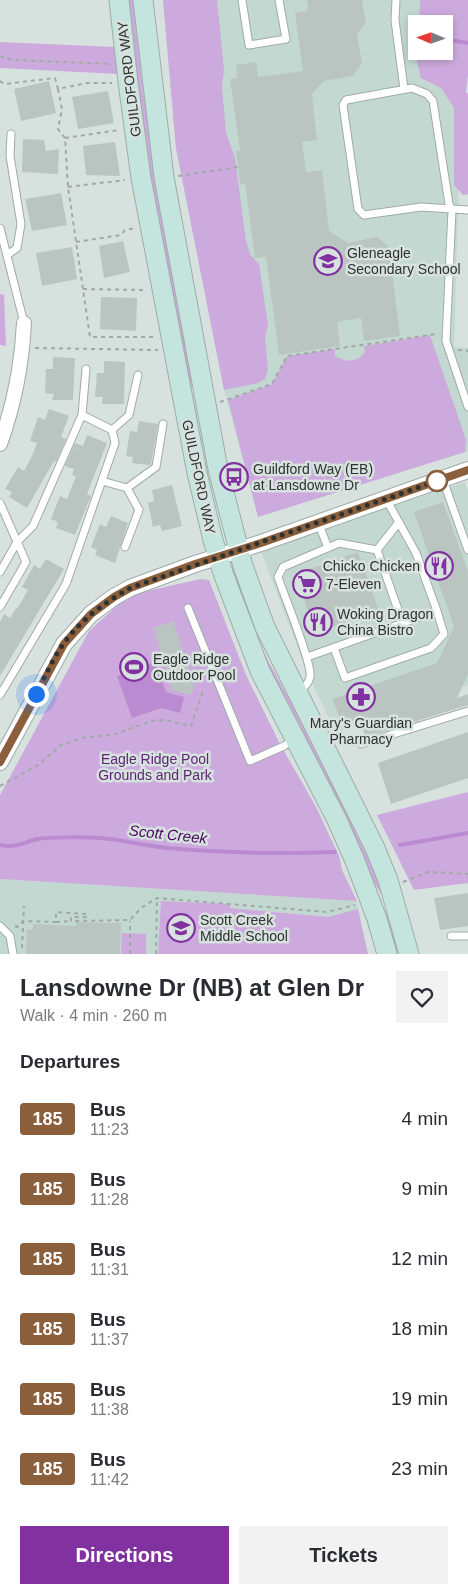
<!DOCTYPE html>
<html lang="en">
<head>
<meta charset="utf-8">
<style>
  :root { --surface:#fff; --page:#f2f2f3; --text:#2b2b33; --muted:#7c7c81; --accent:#8231a1 }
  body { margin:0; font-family:Arial,sans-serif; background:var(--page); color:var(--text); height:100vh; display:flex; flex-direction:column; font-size:19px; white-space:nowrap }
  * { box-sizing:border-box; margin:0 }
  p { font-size:16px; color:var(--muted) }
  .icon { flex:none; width:28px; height:28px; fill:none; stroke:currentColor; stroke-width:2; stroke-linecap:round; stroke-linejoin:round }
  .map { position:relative; height:954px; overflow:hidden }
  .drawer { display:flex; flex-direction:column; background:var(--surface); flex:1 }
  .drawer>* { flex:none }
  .badge { padding:0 10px; border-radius:4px; font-size:18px; line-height:32px }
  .needle { width:32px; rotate:272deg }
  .tools { position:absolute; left:408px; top:15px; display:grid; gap:10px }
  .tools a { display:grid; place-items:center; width:45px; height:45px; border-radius:0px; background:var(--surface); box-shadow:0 2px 8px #0003; font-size:25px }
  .you { position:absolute; width:25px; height:25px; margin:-12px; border:4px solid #fff; border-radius:50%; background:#1a73e8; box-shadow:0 0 0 8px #1a73e833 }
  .map>.badge { position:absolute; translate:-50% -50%; box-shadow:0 0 0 2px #fff }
  h2 { padding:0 20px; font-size:19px; line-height:45px }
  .round { display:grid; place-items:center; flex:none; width:52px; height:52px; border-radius:0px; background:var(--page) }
  .headline { display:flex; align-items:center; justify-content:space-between; height:85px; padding:0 20px }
  h1 { font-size:24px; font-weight:800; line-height:38px }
  .button { display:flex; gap:10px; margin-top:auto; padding:10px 20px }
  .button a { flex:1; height:58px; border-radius:0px; background:var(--accent); color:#fff; font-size:20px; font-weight:800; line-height:58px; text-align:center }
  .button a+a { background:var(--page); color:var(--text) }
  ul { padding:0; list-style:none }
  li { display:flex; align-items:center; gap:15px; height:70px; padding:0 20px }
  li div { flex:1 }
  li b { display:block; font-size:19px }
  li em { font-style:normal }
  li .badge { min-width:55px; font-weight:700; text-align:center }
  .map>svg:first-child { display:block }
  .built { fill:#c4d8d2; fill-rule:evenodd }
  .green { fill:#cdaadd }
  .water { fill:#bb8bd1 }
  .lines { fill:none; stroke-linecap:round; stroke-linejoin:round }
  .stream { stroke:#bb8bd1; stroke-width:4 }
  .building { fill:#bac5c2 }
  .service-casing { stroke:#a0aba8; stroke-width:9 }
  .minor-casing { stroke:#a0aba8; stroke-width:16 }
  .tertiary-casing { stroke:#a0aba8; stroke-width:18 }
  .secondary-casing { stroke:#a0aba8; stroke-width:21 }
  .path { stroke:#a0a9a6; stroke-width:2; stroke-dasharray:4 4; stroke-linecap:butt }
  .service { stroke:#fff; stroke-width:7 }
  .minor { stroke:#fff; stroke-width:14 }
  .tertiary { stroke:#fff; stroke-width:16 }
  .secondary { stroke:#c4e5de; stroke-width:19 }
  .line-casing { stroke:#fff; stroke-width:11 }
  .line { stroke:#8b5e3c; stroke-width:8 }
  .walk { stroke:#2d3230; stroke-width:5; stroke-dasharray:0 9 }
  .stop-dot { fill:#fff; stroke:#8b5e3c; stroke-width:2.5 }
  .labels { text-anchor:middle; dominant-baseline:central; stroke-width:5; stroke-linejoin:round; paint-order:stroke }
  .street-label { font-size:14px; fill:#2d3230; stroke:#d7e2df }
  .poi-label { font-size:14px; fill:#2d3230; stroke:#d7e2df; text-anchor:start }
  .park-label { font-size:14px; fill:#5f2477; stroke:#d7e2df }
  .water-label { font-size:15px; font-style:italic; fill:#47055d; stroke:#d7e2df }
</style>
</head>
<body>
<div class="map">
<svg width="468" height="954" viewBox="0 0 468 954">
  <rect width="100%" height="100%" fill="#d7e2df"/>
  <path class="built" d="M163 0H453L462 79 454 347 468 348V451L258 517 224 390 176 148ZM416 24H444V51H416Z
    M465 482 468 491V685L336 733 306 670 260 549Z
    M0 879 357 901 367 954H0Z"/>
  <path class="green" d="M126 0H133L143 90 157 188 195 386 190 388 154 212Z
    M163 0H217L224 70 222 87 226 132 235 158 246 241 250 254 259 264 268 325 265 338 268 369 265 379 258 383 224 390 176 148Z
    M420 0H468V75L466 92 468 94V194L463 195 454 185V108L441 88 421 78 416 57 417 51H444V24H419Z
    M0 42 115 47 118 74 0 68Z
    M0 294 4 295 6 346 0 345Z
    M430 335 466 440 465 452 258 517 228 400 272 384 287 356 335 349V356L346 361 358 359 365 352 364 346Z
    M201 579 209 580 246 675 280 744 316 807 339 856 342 870 357 901 0 879V795L89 631 129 595Z
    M259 644 336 784 384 892 381 894 365 867 283 705Z
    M468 792V883L414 890 377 815Z
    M161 901 230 904V908L328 917 358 909 368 954H158Z
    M122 933 146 934V954H121Z"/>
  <path class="water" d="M155 662 166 692 184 697 180 713 161 708 132 718 117 676Z"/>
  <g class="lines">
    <path class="stream" d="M444 39 468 43
      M0 845C18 848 21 843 37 839 51 837 83 837 98 838 122 839 144 846 167 848 223 853 279 854 335 852
      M400 845 468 833"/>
  </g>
  <path class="building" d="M307 0H362L366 23 357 34 362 63 353 76 324 81 312 94 317 140 302 142 306 172 322 170 329 231 348 243 377 237 389 247 400 336 364 341 361 318 337 322 340 346 279 355 266 257 255 258 245 183 240 184 236 151 240 150 230 79 237 78 236 65 256 62 258 77 303 71 295 13 308 11Z
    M49 81 56 113 21 121 14 89Z
    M108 91 114 123 78 129 72 97Z
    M23 139 44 140 46 151 59 149 58 174 22 172Z
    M115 142 120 176 86 175 83 146Z
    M61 193 67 225 32 231 25 199Z
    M123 241 130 272 104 278 99 246Z
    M72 247 77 279 42 286 36 253Z
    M101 297 137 298 136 331 100 329Z
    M53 357 75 358 73 400H52L54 394 45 393 46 369H53Z
    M104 361 125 362 124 404H102L103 397H95L97 373H104Z
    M49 409 69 416 61 437 66 439 56 462 54 461 27 508 9 497 12 492 5 489 18 467 24 471 32 456 37 443 30 441 38 417 45 420Z
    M139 421 158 424 151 464 149 465 132 463 133 457 126 456 130 431 137 432Z
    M87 435 107 443 87 494 91 496 75 535 56 528 58 522 51 519 60 496 67 499 76 476 72 475 74 469 65 466 75 443 83 446Z
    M172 485 182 526 162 531 160 525 153 527 148 503 154 501 152 490Z
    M443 502 468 571V674L457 698 468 694V705L366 737 359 720 343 725 332 699 437 663 454 627 414 512Z
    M111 516 128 523 115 563 95 555 97 550 91 547 100 524 106 527Z
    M358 552 379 611 316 633 295 574Z
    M46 559 64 569 0 676V622L4 614 10 618 16 608 17 609 28 590 22 587 34 565 40 569Z
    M173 621 194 684 192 695 172 690 169 680 171 679 153 628Z
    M468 732V778L391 804 378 763Z
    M468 893V926L440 930 434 898Z
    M76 922 121 923 120 954H26L27 930H33V924L76 926Z"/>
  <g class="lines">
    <defs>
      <path id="service" d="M242 0 249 45 286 39 279 0
        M396 0 395 20 404 89
        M468 210 421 207 364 215 358 209 343 105 346 100 412 88 427 94 433 101 449 204 452 210 446 341 468 407
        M0 228 24 323
        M7 255 17 248 21 224 10 156 11 134
        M82 415 112 430
        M112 430 129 415 138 375
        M443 480 468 550
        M102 481 127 488 139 510 125 547
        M127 488 156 467 163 424
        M0 503 26 562 0 607
        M318 522 328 548
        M377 550 399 522
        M0 572 17 542 33 526 82 415 86 369
        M188 608 250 761 284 746 294 739
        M334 648 345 678 431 648 444 634 437 611
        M307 657 437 611 416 553 386 499
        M299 692C304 688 309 683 310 677 313 665 283 593 278 577L283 567 339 543 377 550 403 624
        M0 695 66 584 115 443 112 430
        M361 744 468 711
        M0 926 10 936 13 954
        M451 936H468"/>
      <path id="minor" d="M0 444C14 405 22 364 24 323"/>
      <path id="tertiary" d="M0 762 64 644 91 614 114 597 130 588 195 564 261 543 468 470"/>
      <path id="secondary" d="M119 0 128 82 141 178 197 473 213 540 223 573 260 671 337 820 355 861 377 919 387 954
        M143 0 164 177 218 469 243 566 265 627 375 848 388 880 409 954"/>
    </defs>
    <use href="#service" class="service-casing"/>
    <use href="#minor" class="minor-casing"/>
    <use href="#tertiary" class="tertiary-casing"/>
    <use href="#secondary" class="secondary-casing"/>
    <path class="path" d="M0 56 12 60 112 64
      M0 81 4 84 55 78 58 89 87 83H112
      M58 89 62 109 58 129 65 138 68 187 90 337H155
      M65 138 119 130
      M178 176 238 167
      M68 187 125 180
      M76 242 121 235 125 230 135 228
      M83 289 146 290
      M35 348 158 350
      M458 350 468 351
      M220 402 272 384 287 356 436 334
      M0 786 38 765 61 745 86 737 112 735 152 721 164 720 191 726 203 691
      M403 882 428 872 468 874
      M56 922 71 921
      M15 926 17 927 23 921 56 922V912L87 914V917H71V921L130 920 141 908 157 898 327 912 355 905
      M22 948 24 906
      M130 954V921
      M156 954 157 899"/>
    <use href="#service" class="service"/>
    <use href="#minor" class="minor"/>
    <use href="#tertiary" class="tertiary"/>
    <use href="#secondary" class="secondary"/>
  </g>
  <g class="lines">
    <defs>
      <path id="line" d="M0 762 64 644 91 614 114 597 130 588 195 564 261 543 468 470"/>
    </defs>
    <use href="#line" class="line-casing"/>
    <use href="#line" class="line"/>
    <path class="walk" d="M36 694C45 677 53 658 64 643 81 619 106 602 130 588L437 481"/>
  </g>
  <defs>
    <symbol id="school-ring" viewBox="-11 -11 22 22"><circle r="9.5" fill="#d7e2df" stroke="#8231a1" stroke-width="1.5"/><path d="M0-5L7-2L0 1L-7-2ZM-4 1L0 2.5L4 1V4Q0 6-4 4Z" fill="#8231a1"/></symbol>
    <symbol id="bus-ring" viewBox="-11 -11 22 22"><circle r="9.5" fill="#d7e2df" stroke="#8231a1" stroke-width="1.5"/><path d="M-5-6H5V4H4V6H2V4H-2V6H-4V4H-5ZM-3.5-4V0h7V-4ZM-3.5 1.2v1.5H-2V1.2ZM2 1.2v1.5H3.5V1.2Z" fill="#8231a1"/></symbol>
    <symbol id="restaurant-ring" viewBox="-11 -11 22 22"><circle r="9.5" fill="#d7e2df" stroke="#8231a1" stroke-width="1.5"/><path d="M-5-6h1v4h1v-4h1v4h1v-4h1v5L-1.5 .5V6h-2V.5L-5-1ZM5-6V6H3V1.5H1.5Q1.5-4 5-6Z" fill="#8231a1"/></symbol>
    <symbol id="supermarket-ring" viewBox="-11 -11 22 22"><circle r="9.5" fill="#d7e2df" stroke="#8231a1" stroke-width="1.5"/><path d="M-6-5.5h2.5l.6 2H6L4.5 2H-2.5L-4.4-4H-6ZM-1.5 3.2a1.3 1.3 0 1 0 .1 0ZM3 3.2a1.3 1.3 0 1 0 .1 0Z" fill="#8231a1"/></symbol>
    <symbol id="stadium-ring" viewBox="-11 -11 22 22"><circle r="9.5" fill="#d7e2df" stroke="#8231a1" stroke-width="1.5"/><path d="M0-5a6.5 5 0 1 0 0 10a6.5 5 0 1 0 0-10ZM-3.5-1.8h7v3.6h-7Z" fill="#8231a1"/></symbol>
    <symbol id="pharmacy-ring" viewBox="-11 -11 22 22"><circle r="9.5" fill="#d7e2df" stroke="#8231a1" stroke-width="1.5"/><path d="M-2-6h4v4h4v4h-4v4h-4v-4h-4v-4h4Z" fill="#8231a1"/></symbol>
  </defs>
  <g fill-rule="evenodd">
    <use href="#school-ring" x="312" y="245" width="32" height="32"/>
    <use href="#bus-ring" x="218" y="461" width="32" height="32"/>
    <use href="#restaurant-ring" x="423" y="550" width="32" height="32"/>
    <use href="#supermarket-ring" x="291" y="568" width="32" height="32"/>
    <use href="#restaurant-ring" x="302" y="606" width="32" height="32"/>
    <use href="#stadium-ring" x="118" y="651" width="32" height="32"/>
    <use href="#pharmacy-ring" x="345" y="681" width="32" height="32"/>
    <use href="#school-ring" x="165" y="912" width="32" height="32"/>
  </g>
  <circle class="stop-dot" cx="437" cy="481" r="10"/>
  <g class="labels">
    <g class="street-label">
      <text transform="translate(129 79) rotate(-97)">GUILDFORD WAY</text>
      <text transform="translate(199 477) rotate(78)">GUILDFORD WAY</text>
    </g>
    <g class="poi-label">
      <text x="347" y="253">Gleneagle<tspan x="347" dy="16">Secondary School</tspan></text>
      <text x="253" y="469">Guildford Way (EB)<tspan x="253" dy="16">at Lansdowne Dr</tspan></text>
      <text x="420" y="566" text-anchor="end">Chicko Chicken</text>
      <text x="326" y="584">7-Eleven</text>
      <text x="337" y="614">Woking Dragon<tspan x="337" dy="16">China Bistro</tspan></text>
      <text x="153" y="659">Eagle Ridge<tspan x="153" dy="16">Outdoor Pool</tspan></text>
      <text x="361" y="723" text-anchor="middle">Mary's Guardian<tspan x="361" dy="16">Pharmacy</tspan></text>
      <text x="200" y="920">Scott Creek<tspan x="200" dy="16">Middle School</tspan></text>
    </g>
    <g class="park-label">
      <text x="155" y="759">Eagle Ridge Pool<tspan x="155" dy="16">Grounds and Park</tspan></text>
    </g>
    <g class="water-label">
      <text transform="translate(168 834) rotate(6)">Scott Creek</text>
    </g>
  </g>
</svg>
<div class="tools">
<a><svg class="needle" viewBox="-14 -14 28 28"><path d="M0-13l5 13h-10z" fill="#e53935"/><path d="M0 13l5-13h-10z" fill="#7c7c81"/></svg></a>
</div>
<div class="you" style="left:36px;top:694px"></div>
</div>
<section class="drawer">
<div class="headline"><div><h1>Lansdowne Dr (NB) at Glen Dr</h1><p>Walk · 4 min · 260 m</p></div><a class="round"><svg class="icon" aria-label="heart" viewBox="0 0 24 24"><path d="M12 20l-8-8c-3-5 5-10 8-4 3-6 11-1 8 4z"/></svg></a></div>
<h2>Departures</h2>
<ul>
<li><span class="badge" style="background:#8b5e3c;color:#fff">185</span><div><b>Bus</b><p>11:23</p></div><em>4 min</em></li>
<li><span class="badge" style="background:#8b5e3c;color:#fff">185</span><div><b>Bus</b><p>11:28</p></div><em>9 min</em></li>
<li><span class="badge" style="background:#8b5e3c;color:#fff">185</span><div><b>Bus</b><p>11:31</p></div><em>12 min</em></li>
<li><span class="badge" style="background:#8b5e3c;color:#fff">185</span><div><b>Bus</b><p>11:37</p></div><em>18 min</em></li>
<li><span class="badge" style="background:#8b5e3c;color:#fff">185</span><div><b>Bus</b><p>11:38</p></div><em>19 min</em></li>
<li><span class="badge" style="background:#8b5e3c;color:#fff">185</span><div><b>Bus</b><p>11:42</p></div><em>23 min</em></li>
</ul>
<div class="button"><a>Directions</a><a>Tickets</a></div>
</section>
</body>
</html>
